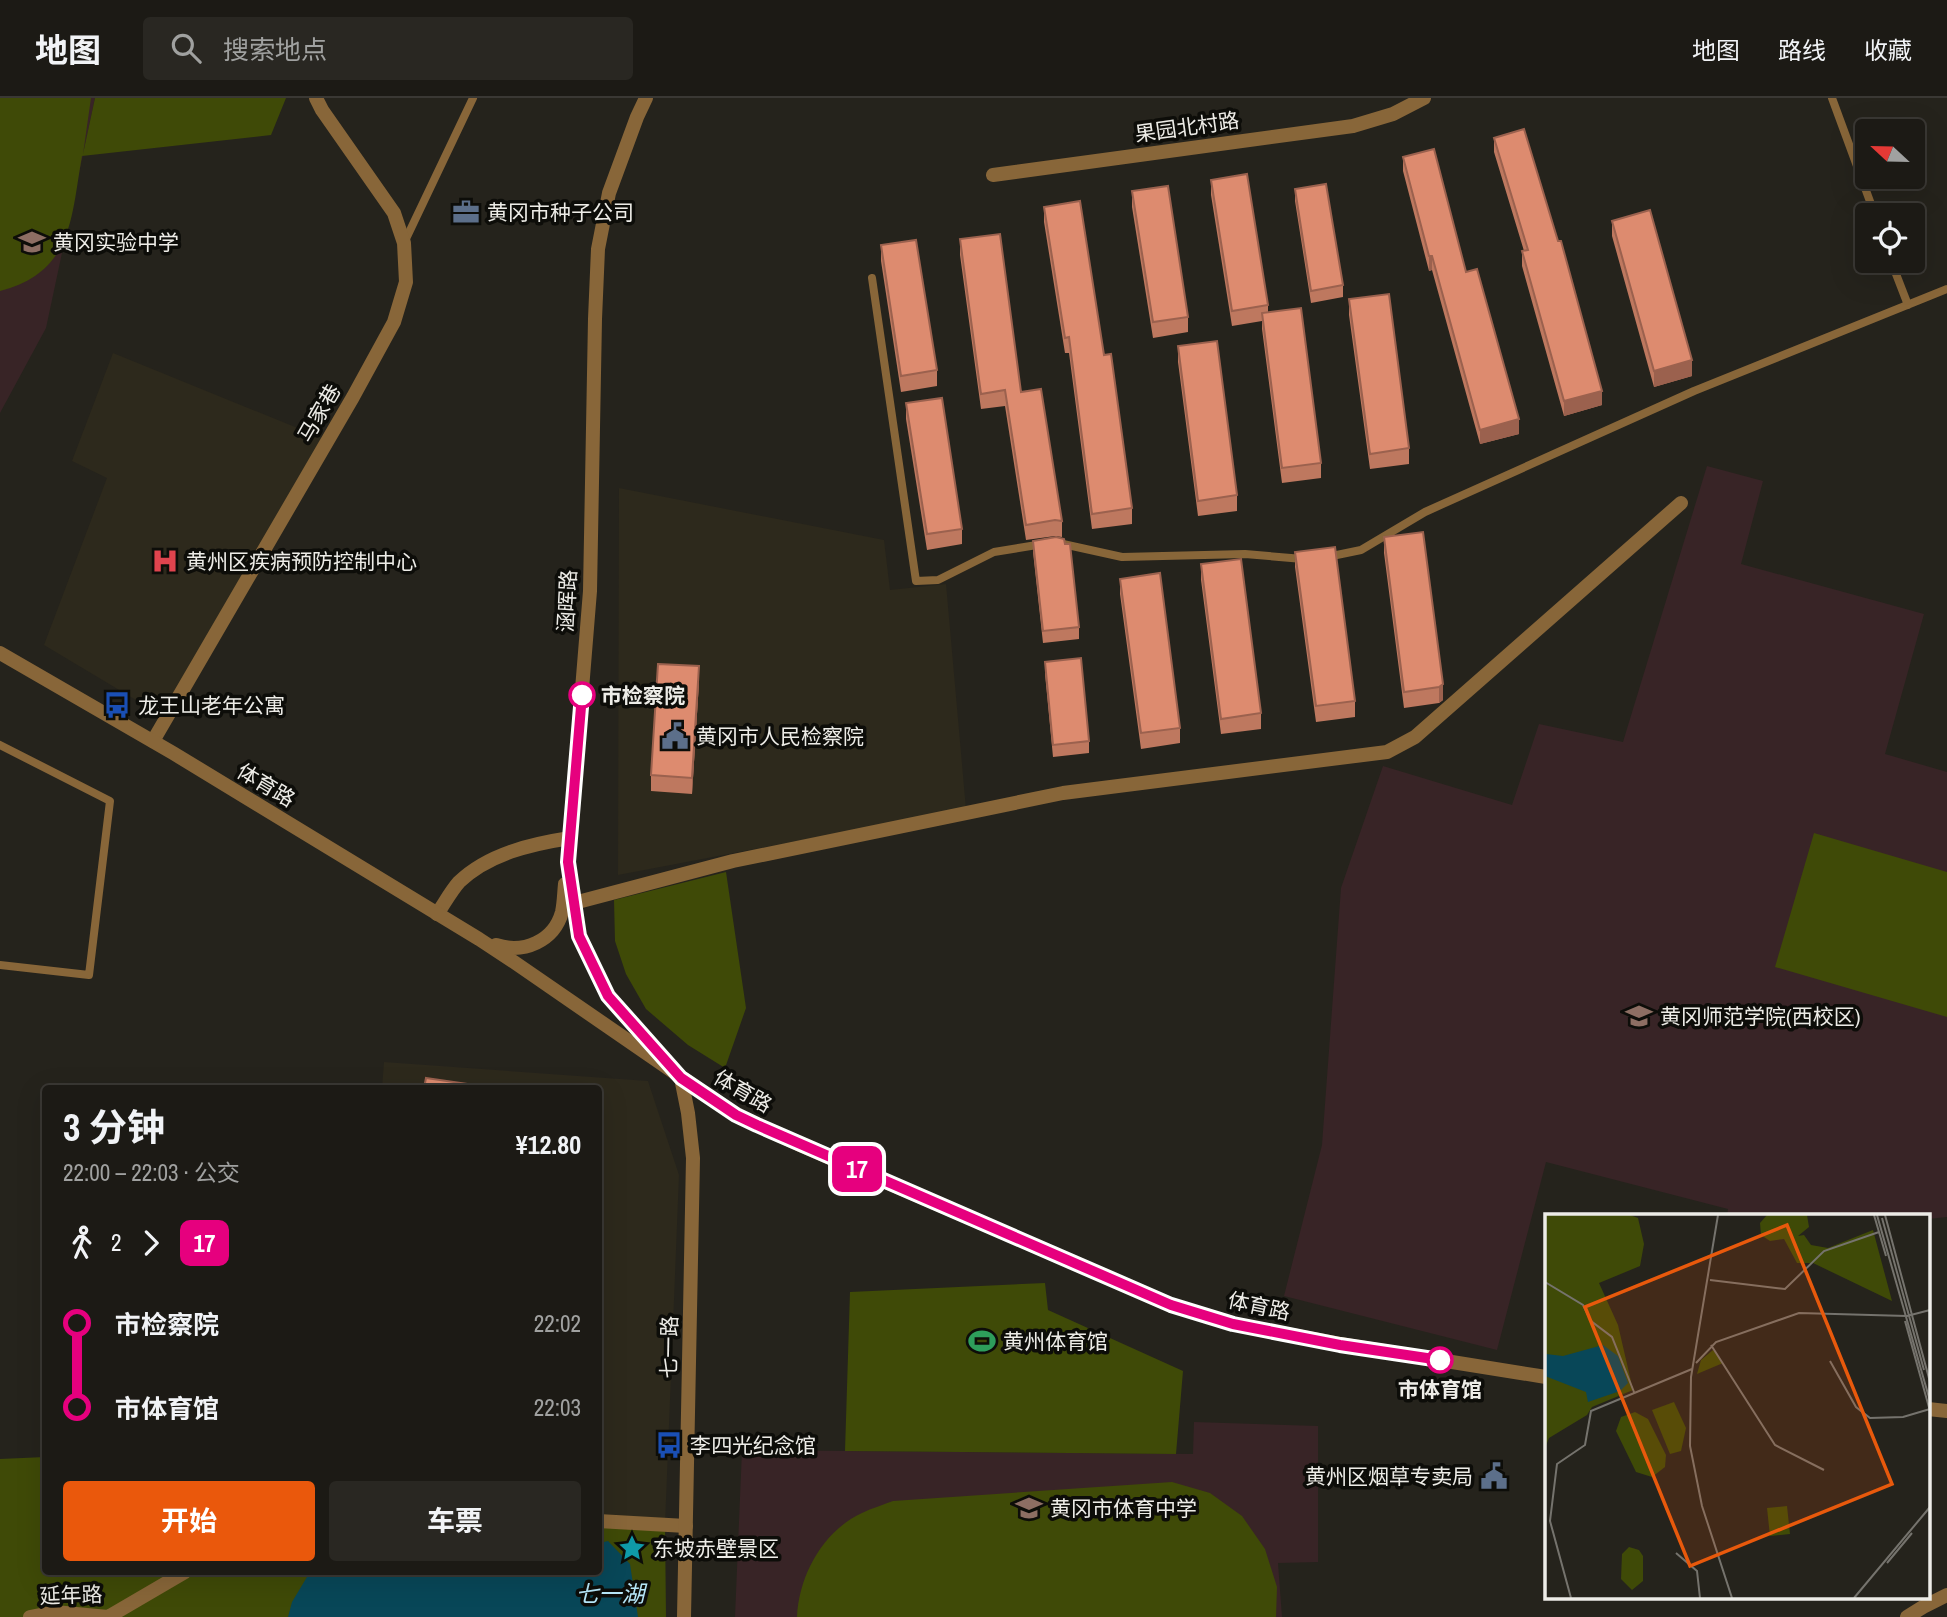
<!DOCTYPE html>
<html lang="zh">
<head>
<meta charset="utf-8">
<style>
  :root { --surface:#1c1a15; --page:#292722; --text:#f1f3f6; --muted:#a0a1a0; --line:#3a3834; --accent:#ea580c }
  body { margin:0; font-family:"Archivo Narrow","Noto Sans SC",sans-serif; background:var(--page); color:var(--text); height:100vh; display:flex; flex-direction:column; font-size:26px; white-space:nowrap }
  * { box-sizing:border-box; margin:0 }
  p { font-size:23px; color:var(--muted) }
  .icon { flex:none; width:38px; height:38px; fill:none; stroke:currentColor; stroke-width:2; stroke-linecap:round; stroke-linejoin:round }
  .map { position:relative; flex:1; overflow:hidden }
  .panel { position:absolute; left:42px; top:987px; width:560px; height:490px; display:flex; flex-direction:column; background:var(--surface); border-radius:7px; box-shadow:0 7px 28px #0002,0 0 0 2px var(--line) }
  .panel>* { flex:none }
  .badge { padding:0 14px; border-radius:10px; font-size:24px; line-height:46px }
  .needle { width:46px; rotate:292deg }
  .buttons { position:absolute; left:1855px; top:21px; display:grid; gap:14px }
  .buttons a { display:grid; place-items:center; width:70px; height:70px; border-radius:7px; background:var(--surface); box-shadow:0 7px 28px #0002,0 0 0 2px var(--line); font-size:35px }
  .map>.badge { position:absolute; translate:-50% -50%; box-shadow:0 0 0 4px #fff }
  .legs { display:flex; align-items:center; gap:10px; height:77px; padding:0 21px; font-size:23px }
  .legs p { margin-inline-start:auto }
  .overview { display:flex; align-items:center; justify-content:space-between; height:119px; padding:0 21px }
  h1 { font-size:38px; font-weight:700; line-height:52px }
  .action { display:flex; gap:14px; margin-top:auto; padding:14px 21px }
  .action a { flex:1; height:80px; border-radius:7px; background:var(--accent); color:#fff; font-size:28px; font-weight:700; line-height:80px; text-align:center }
  .action a+a { background:var(--page); color:var(--text) }
  ul { padding:0 21px; list-style:none }
  li { display:flex; align-items:center; gap:24px; height:84px; font-size:26px }
  li i { display:grid; place-items:center; width:10px; height:100%; margin:0 9px; background:currentColor }
  li i::after { content:''; width:18px; height:18px; margin:-9px; border:5px solid; border-radius:50%; background:var(--surface) }
  li p { margin-inline-start:auto }
  li:first-child i { background:linear-gradient(#0000 50%,currentColor 0) }
  li:last-child i { background:linear-gradient(currentColor 50%,#0000 0) }
  header { display:flex; align-items:center; gap:42px; box-sizing:border-box; height:98px; padding:0 35px; background:var(--surface); border-bottom:2px solid var(--line) }
  header strong { font-size:33px }
  nav { display:flex; gap:38px; margin-inline-start:auto; font-size:24px }
  .search { width:490px; height:63px; background:var(--page); display:flex; align-items:center; gap:18px; box-sizing:border-box; padding:0 24px; border-radius:7px; color:var(--muted); font-size:26px }
  .map>svg:first-child { display:block }
  .built { fill:#2d291c }
  .education { fill:#382426 }
  .green { fill:#3f4a07 }
  .water { fill:#084758 }
  .lines { fill:none; stroke-linecap:round; stroke-linejoin:round }
  .service { stroke:#886639; stroke-width:8 }
  .minor { stroke:#886639; stroke-width:14 }
  .tertiary { stroke:#886639; stroke-width:14 }
  .wall { fill:#be785f }
  .shaded-wall { fill:#9b614e }
  .building { fill:#dd8b6f; stroke:#9b614e; stroke-width:2 }
  .line-1-casing { stroke:#fff; stroke-width:16 }
  .line-1 { stroke:#e6007e; stroke-width:10 }
  .stop-1-dot { fill:#fff; stroke:#e6007e; stroke-width:3.5 }
  .labels { text-anchor:middle; dominant-baseline:central; stroke-width:7; stroke-linejoin:round; paint-order:stroke }
  .street-label { font-size:21px; fill:#edece7; stroke:#0d0d09 }
  .poi-label { font-size:21px; fill:#edece7; stroke:#0d0d09; text-anchor:start }
  .stop-label { font-size:21px; font-weight:bold; fill:#edece7; stroke:#0d0d09; text-anchor:start }
  .water-label { font-size:23px; font-style:italic; fill:#b6e6f8; stroke:#0d0d09 }
  .inset-road { fill:none; stroke:#75736d; stroke-width:2 }
  .view { fill:#e8590c; fill-opacity:0.15; stroke:#e8590c; stroke-width:3.5 }
  .inset-edge { fill:none; stroke:#edece7; stroke-width:3.5 }
</style>
</head>
<body>
<header>
<strong>地图</strong>
<div class="search"><svg class="icon" aria-label="search" viewBox="0 0 24 24"><circle cx="10" cy="10" r="6"/><path d="M15 15l6 6"/></svg>搜索地点</div>
<nav><a>地图</a><a>路线</a><a>收藏</a></nav>
</header>
<div class="map">
<svg width="1947" height="1519" viewBox="0 0 1947 1519">
  <rect width="100%" height="100%" fill="#25231c"/>
  <path class="built" d="M113 255 327 342 161 617 44 547 107 380 72 363Z
    M619 390 884 442 890 492 946 486 966 711 618 777Z
    M384 964 648 983 679 1077 665 1427 599 1416 598 990H382Z"/>
  <path class="education" d="M0 0H95L46 230 0 315Z
    M1707 368 1763 383 1741 466 1924 516 1885 656 1947 674V1119L1928 1121V1118H1727L1728 1111 1546 1064 1497 1252 1284 1198 1322 1047 1341 790 1383 668 1512 707 1539 626 1623 644Z
    M1194 1324 1318 1328V1464L1278 1465 1282 1519H735L742 1352 1193 1356Z"/>
  <path class="green" d="M0 0H91L83 56 95 0H286L271 37 82 58C71 120 73 174 0 193Z
    M1814 735 1947 774V919L1775 869Z
    M726 774 746 910 725 970 688 947 646 911 626 876 615 843 614 802Z
    M1045 1185 1048 1212 1183 1273 1176 1356 845 1353 850 1194Z
    M45 1359 46 1474H598L599 1416 665 1427 666 1519H0V1361Z
    M1172 1384 1210 1395 1242 1418 1265 1451 1277 1489 1276 1519H797C799 1477 823 1433 862 1415 872 1410 883 1407 893 1403Z"/>
  <path class="water" d="M608 1443 630 1466 638 1519H288L292 1504 310 1474H598L599 1445Z"/>
  <g class="lines">
    <path class="service" d="M1832 0 1875 117
      M404 145 473 0
      M1891 163 1908 207
      M872 180 916 483 938 482 994 454 1043 446
      M1063 446 1122 459 1245 456 1303 461
      M1327 459 1361 452 1425 414 1694 293 1947 191
      M0 647 110 703 89 877 0 867"/>
    <path class="minor" d="M993 77 1353 28 1393 16 1424 0
      M153 643 353 299 394 224 406 184 404 145 394 115 322 12 316 0
      M574 805 733 763 1063 695 1387 654 1415 639 1681 405
      M437 816C444 806 451 793 459 784 488 756 531 746 570 740
      M598 1423 686 1428
      M30 1519 55 1514 108 1519 185 1474
      M1907 1519 1923 1509 1947 1497"/>
    <path class="tertiary" d="M646 0 637 19 609 95 598 151 595 221 590 493 568 763 579 838 608 898 664 962
      M0 555 173 655 479 841 514 864 736 1017 798 1046 1171 1207 1233 1226 1340 1246 1546 1279
      M496 847C524 856 554 843 562 814 564 805 564 795 565 786
      M678 977 681 980 688 1015 693 1060 684 1519
      M1928 1311 1947 1313"/>
  </g>
  <path class="wall" d="M1494 40 1602 307 1564 318 1522 168V153H1524L1494 54Z
    M1403 59 1466 174 1519 336 1480 346 1432 172 1429 173 1403 73Z
    M1211 82 1268 207V215L1321 365V380L1282 385 1262 231V223L1232 228 1211 97Z
    M1295 91 1343 187V199L1311 205 1295 103Z
    M1132 93 1188 219V234L1153 240 1132 109Z
    M1044 109 1104 257 1132 410V426L1092 431 1069 255H1065L1044 124Z
    M1612 123 1692 278 1654 289 1612 138Z
    M960 141 1021 294 1062 423V439L1055 438 1026 442 1005 308 981 311 960 157Z
    M881 147 937 272V288L901 294 881 163Z
    M1349 201 1409 350V366L1370 371 1349 217Z
    M1178 248 1237 397V413L1198 418 1178 264Z
    M906 305 962 431V446L927 452 906 321Z
    M1423 434 1443 602 1439 605 1404 610 1384 455V439Z
    M1033 443 1065 446 1079 529V541L1043 545 1033 454Z
    M1295 454 1355 603V619L1316 624 1295 469Z
    M1201 466 1261 615V631L1221 636 1201 482Z
    M1120 481 1180 630V645L1141 651 1120 496Z
    M1045 564 1089 643V655L1053 659 1045 576Z
    M699 584 692 696 651 693V677Z"/>
  <path class="shaded-wall" d="M1429 158H1432V172L1429 173Z
    M1692 262V278L1654 289V273Z
    M1602 293V307L1564 318V303Z
    M1519 321V336L1480 346V332Z
    M699 568V584L692 696V680Z
    M1443 586V602L1439 605V589Z"/>
  <path class="building" d="M1524 31 1558 143H1561L1602 293 1564 303 1522 153 1528 152 1494 40Z
    M1434 51 1466 174 1477 171 1519 321 1480 332 1432 158H1429L1403 59Z
    M1247 76 1268 207 1232 213 1211 82Z
    M1326 86 1343 187 1311 193 1295 91Z
    M1168 88 1188 219 1153 224 1132 93Z
    M1080 103 1104 257 1111 256 1132 410 1092 416 1069 239 1065 240 1044 109Z
    M1650 112 1692 262 1654 273 1612 123Z
    M1000 136 1021 294 1041 291 1062 423 1055 422 1026 427 1005 292 981 296 960 141Z
    M916 142 937 272 901 278 881 147Z
    M1389 196 1409 350 1370 356 1349 201Z
    M1301 210 1321 365 1282 370 1262 215Z
    M1217 243 1237 397 1198 403 1178 248Z
    M942 300 962 431 927 436 906 305Z
    M1423 434 1443 586 1439 589 1404 594 1384 439Z
    M1056 439 1064 441 1065 446H1070L1079 529 1043 533 1033 443Z
    M1335 449 1355 603 1316 608 1295 454Z
    M1241 461 1261 615 1221 621 1201 466Z
    M1160 475 1180 630 1141 635 1120 481Z
    M1081 560 1089 643 1053 647 1045 564Z
    M658 566 699 568 692 680 651 677Z
    M426 980 495 990H424Z"/>
  <g class="lines">
    <defs>
      <path id="line-1" d="M582 597 568 764 579 838 608 898 681 980 736 1017 757 1027 1171 1207 1233 1226 1340 1247 1440 1262"/>
    </defs>
    <use href="#line-1" class="line-1-casing"/>
    <use href="#line-1" class="line-1"/>
  </g>
  <defs>
    <symbol id="office-bare" viewBox="-9 -9 18 18"><path d="M-6-3h4V-5.5h4V-3h4V5H-6ZM-1-4.5V-3h2v-1.5ZM-6 0V1H6V0Z" fill="#5c6f8a" stroke="#0d0d09" stroke-width="2.5" paint-order="stroke"/></symbol>
    <symbol id="school-bare" viewBox="-9 -9 18 18"><path d="M0-5L7-2L0 1L-7-2ZM-4 1L0 2.5L4 1V4Q0 6-4 4Z" fill="#8d6e63" stroke="#0d0d09" stroke-width="2.5" paint-order="stroke"/></symbol>
    <symbol id="hospital-bare" viewBox="-9 -9 18 18"><path d="M-5-5h3v3.5h4V-5h3V5h-3V1.5h-4V5h-3Z" fill="#e0444e" stroke="#0d0d09" stroke-width="2.5" paint-order="stroke"/></symbol>
    <symbol id="bus-bare" viewBox="-9 -9 18 18"><path d="M-5-6H5V4H4V6H2V4H-2V6H-4V4H-5ZM-3.5-4V0h7V-4ZM-3.5 1.2v1.5H-2V1.2ZM2 1.2v1.5H3.5V1.2Z" fill="#1a4fb4" stroke="#0d0d09" stroke-width="2.5" paint-order="stroke"/></symbol>
    <symbol id="civic-bare" viewBox="-9 -9 18 18"><path d="M-.6-6.5H3V-4.5H.6V-3L4-1V1h2V6H-6V1h2V-1L-.6-3ZM-1.2 2.5V6h2.4V2.5Z" fill="#5c6f8a" stroke="#0d0d09" stroke-width="2.5" paint-order="stroke"/></symbol>
    <symbol id="university-bare" viewBox="-9 -9 18 18"><path d="M0-5L7-2L0 1L-7-2ZM-4 1L0 2.5L4 1V4Q0 6-4 4Z" fill="#8d6e63" stroke="#0d0d09" stroke-width="2.5" paint-order="stroke"/></symbol>
    <symbol id="stadium-bare" viewBox="-9 -9 18 18"><path d="M0-5a6.5 5 0 1 0 0 10a6.5 5 0 1 0 0-10ZM-3.5-1.8h7v3.6h-7Z" fill="#2e9e5b" stroke="#0d0d09" stroke-width="2.5" paint-order="stroke"/></symbol>
    <symbol id="sight-bare" viewBox="-9 -9 18 18"><path d="M0-6L1.8-2.2L6-1.7L2.9 1.2L3.7 5.4L0 3.3L-3.7 5.4L-2.9 1.2L-6-1.7L-1.8-2.2Z" fill="#0f9aa8" stroke="#0d0d09" stroke-width="2.5" paint-order="stroke"/></symbol>
  </defs>
  <g fill-rule="evenodd">
    <use href="#office-bare" x="447" y="95" width="38" height="38"/>
    <use href="#school-bare" x="13" y="125" width="38" height="38"/>
    <use href="#hospital-bare" x="146" y="444" width="38" height="38"/>
    <use href="#bus-bare" x="98" y="588" width="38" height="38"/>
    <use href="#civic-bare" x="656" y="619" width="38" height="38"/>
    <use href="#university-bare" x="1620" y="899" width="38" height="38"/>
    <use href="#stadium-bare" x="963" y="1224" width="38" height="38"/>
    <use href="#bus-bare" x="650" y="1328" width="38" height="38"/>
    <use href="#civic-bare" x="1475" y="1359" width="38" height="38"/>
    <use href="#school-bare" x="1010" y="1391" width="38" height="38"/>
    <use href="#sight-bare" x="613" y="1431" width="38" height="38"/>
  </g>
  <g class="stop-1-dot">
    <circle cx="582" cy="597" r="12"/>
    <circle cx="1440" cy="1262" r="12"/>
  </g>
  <g class="labels">
    <g class="street-label">
      <text transform="translate(1187 29) rotate(-8)">果园北村路</text>
      <text transform="translate(319 315) rotate(-60)">马家巷</text>
      <text transform="translate(567 503) rotate(-87)">涵晖路</text>
      <text transform="translate(266 687) rotate(31)">体育路</text>
      <text transform="translate(743 993) rotate(30)">体育路</text>
      <text transform="translate(1259 1208) rotate(12)">体育路</text>
      <text transform="translate(669 1249) rotate(-89)">七一路</text>
      <text transform="translate(71 1497) rotate(-2)">延年路</text>
    </g>
    <g class="poi-label">
      <text x="487" y="114">黄冈市种子公司</text>
      <text x="53" y="144">黄冈实验中学</text>
      <text x="186" y="463">黄州区疾病预防控制中心</text>
      <text x="138" y="607">龙王山老年公寓</text>
      <text x="696" y="638">黄冈市人民检察院</text>
      <text x="1660" y="918">黄冈师范学院(西校区)</text>
      <text x="1003" y="1243">黄州体育馆</text>
      <text x="690" y="1347">李四光纪念馆</text>
      <text x="1473" y="1378" text-anchor="end">黄州区烟草专卖局</text>
      <text x="1050" y="1410">黄冈市体育中学</text>
      <text x="653" y="1450">东坡赤壁景区</text>
    </g>
    <g class="stop-label">
      <text x="601" y="597">市检察院</text>
      <text x="1440" y="1291" text-anchor="middle">市体育馆</text>
    </g>
    <g class="water-label">
      <text x="610" y="1495">七一湖</text>
    </g>
  </g>
  <g transform="translate(1545 1116)">
    <rect width="385" height="385" fill="#25231c"/>
    <path d="M0 1H85L93 4 99 30 95 52 54 69 73 111 88 176 47 193 42 201 4 224 0 234ZM222 1H262L264 13 253 22 259 21 266 31 283 34 328 16 347 87 268 49H252L239 25 225 27 216 21 215 9ZM168 136 178 149 152 160 156 146ZM129 188 141 214 136 237 125 240 107 196ZM90 198 103 205 121 241 120 253 107 263 91 258 71 217 76 203ZM242 292 245 320 225 322 222 294ZM84 333 94 336 98 342V367L87 376 76 365 77 340Z" fill="#3f4a07"/>
    <path d="M58 131 73 142 83 169 75 177 43 188 41 178 0 162 1 140 18 142Z" fill="#084758"/>
    <path class="inset-road" d="M173 1 146 163 145 232 157 292 187 384M329 1 341 42M332 1 385 187M340 1 385 168M337 4 379 156M165 66 240 75 279 37 334 18M0 68 38 91 46 107 67 123 89 178M360 107 385 197M166 131 230 231 279 256M285 147 311 193 325 204 358 203 385 195M151 149 171 128 254 99 362 102 385 96M131 339 152 357 155 384M342 349 367 319M26 384 5 307 12 250 40 231 46 197 147 155M309 384 385 293"/>
    <path class="view" d="M242 11 347 270 145 352 40 93Z"/>
    <rect width="385" height="385" class="inset-edge"/>
  </g>
</svg>
<div class="buttons">
<a><svg class="needle" viewBox="-14 -14 28 28"><path d="M0-13l5 13h-10z" fill="#e53935"/><path d="M0 13l5-13h-10z" fill="#a0a1a0"/></svg></a>
<a><svg class="icon" aria-label="locate" viewBox="0 0 24 24"><circle cx="12" cy="12" r="6"/><path d="M12 2v4M12 18v4M2 12h4M18 12h4"/></svg></a>
</div>
<b class="badge" style="left:857px;top:1071px;background:#e6007e;color:#fff">17</b>
<section class="panel">
<div class="overview"><div><h1>3 分钟</h1><p>22:00 – 22:03 · 公交</p></div><b>¥12.80</b></div>
<div class="legs"><svg class="icon" aria-label="walk" viewBox="0 0 24 24"><circle cx="13" cy="4" r="2"/><path d="M13 8l-2 6 4 7M11 14l-3 7M7 12l3-4h3l4 4"/></svg>2<svg class="icon" aria-label="forward" viewBox="0 0 24 24"><path d="M9 5l7 7-7 7"/></svg><b class="badge" style="background:#e6007e;color:#fff">17</b></div>
<ul>
<li><i style="color:#e6007e"></i><b>市检察院</b><p>22:02</p></li>
<li><i style="color:#e6007e"></i><b>市体育馆</b><p>22:03</p></li>
</ul>
<div class="action"><a>开始</a><a>车票</a></div>
</section>
</div>
</body>
</html>
